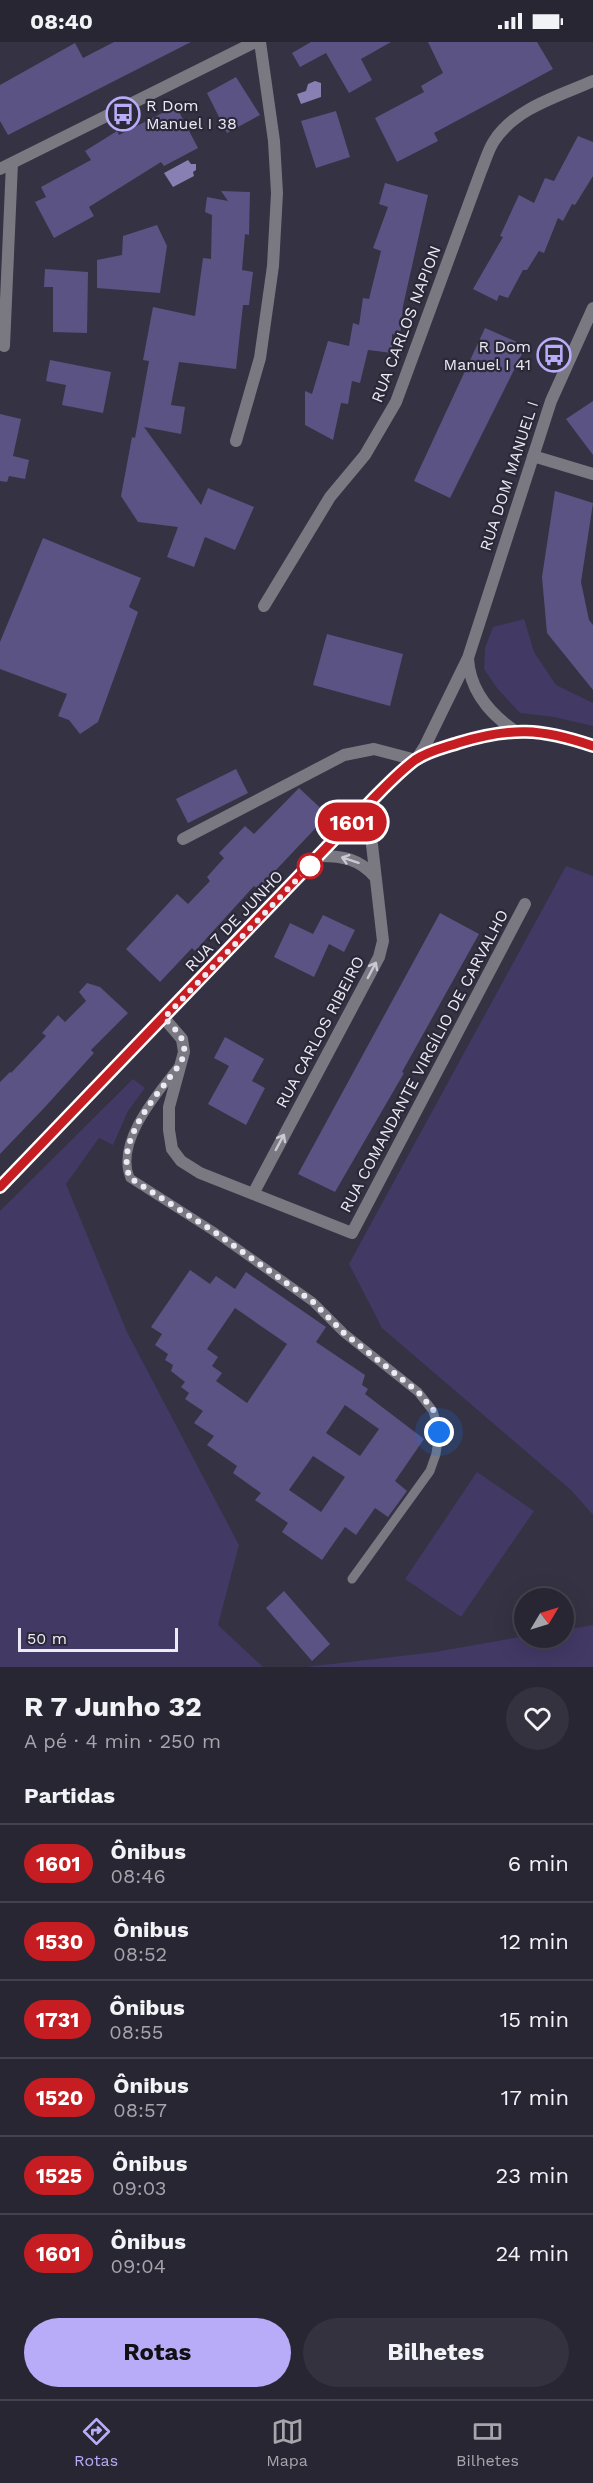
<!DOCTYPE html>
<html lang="pt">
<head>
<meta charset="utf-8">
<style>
  :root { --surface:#282632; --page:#34323e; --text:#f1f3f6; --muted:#a5a5ac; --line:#44434d; --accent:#b8abf7 }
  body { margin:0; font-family:"Work Sans",sans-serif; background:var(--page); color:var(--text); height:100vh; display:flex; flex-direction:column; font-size:22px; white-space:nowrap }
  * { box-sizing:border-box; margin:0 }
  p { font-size:20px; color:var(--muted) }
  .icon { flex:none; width:33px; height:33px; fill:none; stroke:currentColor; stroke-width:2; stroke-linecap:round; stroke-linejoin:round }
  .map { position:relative; height:1625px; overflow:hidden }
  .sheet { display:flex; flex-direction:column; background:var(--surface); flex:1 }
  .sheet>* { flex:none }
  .badge { padding:0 12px; border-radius:20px; font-size:21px; line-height:39px }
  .needle { width:39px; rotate:52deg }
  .fabs { position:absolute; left:514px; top:1546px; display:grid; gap:12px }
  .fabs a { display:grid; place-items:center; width:60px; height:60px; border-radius:50%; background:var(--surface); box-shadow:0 6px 24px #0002,0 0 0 2px var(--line); font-size:30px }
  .scale { position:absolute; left:18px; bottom:15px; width:160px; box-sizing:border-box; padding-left:6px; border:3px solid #eceaf5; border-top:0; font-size:16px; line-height:21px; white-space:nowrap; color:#eceaf5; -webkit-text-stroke:4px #2b2838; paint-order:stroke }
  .you { position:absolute; width:30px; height:30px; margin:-15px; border:4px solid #fff; border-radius:50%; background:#1a73e8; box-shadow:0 0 0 9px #1a73e833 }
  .map>.badge { position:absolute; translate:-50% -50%; box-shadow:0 0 0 3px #fff }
  h2 { padding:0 24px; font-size:22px; line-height:54px }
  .round { display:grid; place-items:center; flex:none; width:63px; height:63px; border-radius:32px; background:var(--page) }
  .head { display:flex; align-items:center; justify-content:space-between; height:102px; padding:0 24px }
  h1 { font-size:28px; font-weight:700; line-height:45px }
  .cta { display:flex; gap:12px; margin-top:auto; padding:12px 24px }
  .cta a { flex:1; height:69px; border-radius:36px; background:var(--accent); color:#111; font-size:24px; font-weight:700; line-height:69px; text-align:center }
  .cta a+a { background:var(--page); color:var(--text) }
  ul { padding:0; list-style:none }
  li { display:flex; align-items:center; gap:18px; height:78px; padding:0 24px; border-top:2px solid var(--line) }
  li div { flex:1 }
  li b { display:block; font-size:22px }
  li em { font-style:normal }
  li .badge { min-width:66px; font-weight:700; text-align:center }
  .status { display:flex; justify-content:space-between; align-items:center; height:42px; padding:0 30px; background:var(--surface); direction:ltr }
  .status svg { height:16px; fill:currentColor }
  .tabs { display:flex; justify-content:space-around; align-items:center; height:84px; border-top:2px solid var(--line); background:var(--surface); font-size:16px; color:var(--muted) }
  .tabs a { display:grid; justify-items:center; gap:3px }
  .tabs .current { color:var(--accent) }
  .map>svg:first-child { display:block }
  .green { fill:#423965 }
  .water { fill:#887fb3 }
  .building { fill:#5b5383; fill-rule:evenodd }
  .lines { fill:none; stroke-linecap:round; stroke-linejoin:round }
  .lane { stroke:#7a7982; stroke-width:9 }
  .street { stroke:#7a7982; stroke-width:12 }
  .secondary { stroke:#a1a0ae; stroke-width:12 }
  .oneway { stroke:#cac8d2 }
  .line-casing { stroke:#fff; stroke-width:14 }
  .line { stroke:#c61d23; stroke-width:9 }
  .walk { stroke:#eceaf5; stroke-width:6; stroke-dasharray:0 10.8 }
  .stop-dot { fill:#fff; stroke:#c61d23; stroke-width:3 }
  .labels { text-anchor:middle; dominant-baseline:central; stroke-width:4.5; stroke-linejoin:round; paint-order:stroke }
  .poi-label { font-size:16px; fill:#eceaf5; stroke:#2b2838; text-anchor:start }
  .street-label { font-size:16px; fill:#eceaf5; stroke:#2b2838 }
</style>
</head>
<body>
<div class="status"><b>08:40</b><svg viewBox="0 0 49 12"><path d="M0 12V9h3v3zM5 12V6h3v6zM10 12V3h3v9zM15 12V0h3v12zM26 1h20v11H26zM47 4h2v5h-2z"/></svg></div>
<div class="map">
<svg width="593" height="1625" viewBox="0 0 593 1625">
  <rect width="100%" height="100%" fill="#353243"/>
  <path class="green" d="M524 577 534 610 556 643 593 661V684L554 675 520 671 497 646 484 627 485 606 493 585Z
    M566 824 593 834V1473L571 1448 382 1286 349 1222Z
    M133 1037 145 1046 128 1069 113 1103 99 1096 66 1142 127 1290 239 1503 218 1583 263 1625H0V1169Z
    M477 1430 534 1469 461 1575 405 1537Z
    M593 1583V1625H306L435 1610 525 1594 564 1596V1588Z"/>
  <path class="water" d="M315 39 321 41V55L301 62 297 52 306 49 308 42Z
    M188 118 191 122H196V128L193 130 194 134 173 145 164 131Z"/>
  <path class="building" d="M114 0H191L8 93 0 79V43L75 1 83 16Z
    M311 0H391L361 17 372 38 349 51 326 11 300 25 292 11Z
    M428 0H537L553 27 434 91 438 99 397 120 375 76 424 50 421 44 443 31Z
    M236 35 260 73 227 91 207 51Z
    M176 64 198 106 164 124 161 120 89 165 94 174 54 196 35 160 46 155 41 145 91 118 85 109 117 89 119 93Z
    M336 69 350 115 316 126 301 79Z
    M578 94 593 100V134L575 163 572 162 563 179 558 176 544 211 539 209 527 228H523L508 256 499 253 497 259 473 247 503 195 500 194 519 153 534 161 545 136 554 139Z
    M385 141 428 153 403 264 400 294 392 292V311L368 308 360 341 352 339 348 362 341 361 333 398 305 383V349L312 352 328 299 349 304 353 281 359 283 363 256 369 257 381 209 373 206 388 165 379 162Z
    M221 149 250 150 249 193 245 192 242 228 253 230 249 263H243L236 327 179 320 171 363 185 365 181 392 144 385 201 463 208 446 254 465 235 508 205 495 194 525 167 515 178 485 138 480 121 454 132 395 135 396 149 319 143 318 153 265 195 274 203 216 211 217 212 173 205 170 207 155 228 159Z
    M157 183 167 204 160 251 97 246V218L122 213 123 194Z
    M45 227 88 230 87 291 53 290V245H44Z
    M485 286 526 304 450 456 414 439Z
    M50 318 111 330 103 371 62 363 66 343 46 339Z
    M593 359V413L566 377Z
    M0 372 21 377 13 414 29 418 25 437 9 434 7 440 0 439Z
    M555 449 593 461 581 540 589 578 593 583V648L547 591 542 535Z
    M43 496 141 536 129 565 138 570 98 680 80 692 69 678 58 674 67 652 0 627V600Z
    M327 592 403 612 390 664 313 643Z
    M236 727 248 751 188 781 176 757Z
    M299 746 328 773 258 847 254 844 195 909 192 906 160 940 126 907 177 852 188 862 210 839 207 835 224 816 219 811 245 784 254 792Z
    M440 871 479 892 402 1030 404 1031 335 1150 298 1132Z
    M323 873 355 888 344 910 329 902 314 935 274 915 290 881 313 892Z
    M87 941 100 945 128 971 91 1008 94 1011 45 1065 0 1112V1040L10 1030 11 1031 46 994 42 991 58 973 65 980 86 959 79 950Z
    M225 995 264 1017 252 1039 265 1046 246 1083 208 1062 229 1024 214 1016Z
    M190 1228 210 1242 216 1234 235 1247 246 1230 326 1285 316 1300 365 1333 362 1343 368 1347 365 1352 424 1397 395 1439 407 1449 388 1475 375 1466 356 1493 345 1485 322 1518 282 1490 288 1481 255 1458 261 1451 233 1431 237 1424 207 1403 214 1394 194 1381 203 1369 185 1357 189 1351 181 1345 185 1340 171 1329 173 1323 165 1318 168 1312 155 1303 162 1292 151 1285ZM235 1266 287 1302 247 1361 216 1339 222 1331 212 1324 218 1315 207 1307ZM345 1363 379 1387 360 1414 326 1391ZM313 1414 345 1435 321 1470 289 1448Z
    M284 1549 330 1602 312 1619 266 1566Z"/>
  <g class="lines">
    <path class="lane" d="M178 1025C157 1052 115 1100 130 1136L213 1189 313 1260 344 1291 418 1350 433 1369 439 1390 436 1412 430 1429 352 1537"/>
    <path class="street" d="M0 127 255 0
      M4 304 12 121
      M236 399 260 316 273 224 277 151 274 99 260 0
      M533 414 593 432
      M264 564 330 455 365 413 396 360 481 129C485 120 488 108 494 99 515 66 559 54 593 39
      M468 617C470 648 490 672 515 689
      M183 797 344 713 374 707 416 718 425 704 468 616 551 359 593 266
      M320 814C343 814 360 817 375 835
      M164 976 182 997 184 1010 169 1065V1088L172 1107 181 1119 200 1131 352 1191 525 862
      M253 1152 379 915 383 899 371 794V759"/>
    <path class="secondary" d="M0 1145 371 759C385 745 399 730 415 718 428 709 443 706 458 701 508 686 543 686 593 704"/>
  </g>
  <defs><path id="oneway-shaft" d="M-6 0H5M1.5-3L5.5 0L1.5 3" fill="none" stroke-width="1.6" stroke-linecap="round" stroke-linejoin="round" transform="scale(1.5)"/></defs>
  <g class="oneway">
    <use href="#oneway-shaft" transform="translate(350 818) rotate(-162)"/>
    <use href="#oneway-shaft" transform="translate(372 928) rotate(-62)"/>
    <use href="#oneway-shaft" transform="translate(280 1100) rotate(-62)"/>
  </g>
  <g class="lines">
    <defs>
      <path id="line" d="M0 1145 371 759C385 745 399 730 415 718 428 709 443 706 458 701 510 685 541 686 593 704"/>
    </defs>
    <use href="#line" class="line-casing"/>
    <use href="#line" class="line"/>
    <path class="walk" d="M310 824 164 976C173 985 186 996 184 1010 183 1021 174 1029 168 1038 149 1062 116 1103 130 1136L213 1189 313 1260 344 1291 418 1350 434 1369 439 1390"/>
  </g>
  <defs>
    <symbol id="bus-ring" viewBox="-11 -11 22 22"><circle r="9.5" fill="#2b2838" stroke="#b8abf7" stroke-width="1.5"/><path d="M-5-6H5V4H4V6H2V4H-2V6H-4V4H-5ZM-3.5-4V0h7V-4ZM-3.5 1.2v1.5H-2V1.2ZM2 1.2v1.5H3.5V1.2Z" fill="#b8abf7"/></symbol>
  </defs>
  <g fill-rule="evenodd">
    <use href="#bus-ring" x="104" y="53" width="38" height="38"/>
    <use href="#bus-ring" x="535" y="294" width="38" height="38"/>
  </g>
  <circle class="stop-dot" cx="310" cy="824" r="12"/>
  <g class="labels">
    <g class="poi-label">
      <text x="146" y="63">R Dom<tspan x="146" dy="18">Manuel I 38</tspan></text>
      <text x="531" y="304" text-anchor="end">R Dom<tspan x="531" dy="18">Manuel I 41</tspan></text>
    </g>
    <g class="street-label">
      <text transform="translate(406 282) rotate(-69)">RUA CARLOS NAPION</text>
      <text transform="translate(509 434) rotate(-72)">RUA DOM MANUEL I</text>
      <text transform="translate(234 879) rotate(-46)">RUA 7 DE JUNHO</text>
      <text transform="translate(320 990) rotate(-62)">RUA CARLOS RIBEIRO</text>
      <text transform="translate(424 1019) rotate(-62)">RUA COMANDANTE VIRGÍLIO DE CARVALHO</text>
    </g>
  </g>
</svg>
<div class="fabs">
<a><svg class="needle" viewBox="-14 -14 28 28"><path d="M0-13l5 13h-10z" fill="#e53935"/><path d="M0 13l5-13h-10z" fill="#a5a5ac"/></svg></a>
</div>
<div class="scale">50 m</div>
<div class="you" style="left:439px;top:1390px"></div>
<b class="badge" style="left:352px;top:780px;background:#c61d23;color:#fff">1601</b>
</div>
<section class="sheet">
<div class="head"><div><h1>R 7 Junho 32</h1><p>A pé · 4 min · 250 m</p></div><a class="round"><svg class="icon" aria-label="heart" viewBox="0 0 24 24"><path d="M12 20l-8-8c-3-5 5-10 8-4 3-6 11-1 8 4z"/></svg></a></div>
<h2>Partidas</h2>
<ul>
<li><span class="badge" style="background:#c61d23;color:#fff">1601</span><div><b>Ônibus</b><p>08:46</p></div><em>6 min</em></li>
<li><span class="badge" style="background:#c61d23;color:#fff">1530</span><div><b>Ônibus</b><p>08:52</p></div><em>12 min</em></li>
<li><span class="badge" style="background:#c61d23;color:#fff">1731</span><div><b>Ônibus</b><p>08:55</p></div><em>15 min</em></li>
<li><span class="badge" style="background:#c61d23;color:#fff">1520</span><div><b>Ônibus</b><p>08:57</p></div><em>17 min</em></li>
<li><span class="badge" style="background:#c61d23;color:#fff">1525</span><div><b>Ônibus</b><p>09:03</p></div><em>23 min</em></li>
<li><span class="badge" style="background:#c61d23;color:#fff">1601</span><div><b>Ônibus</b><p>09:04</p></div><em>24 min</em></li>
</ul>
<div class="cta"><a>Rotas</a><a>Bilhetes</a></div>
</section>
<nav class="tabs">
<a class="current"><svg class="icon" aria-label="directions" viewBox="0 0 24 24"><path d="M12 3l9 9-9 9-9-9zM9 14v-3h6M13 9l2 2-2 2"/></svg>Rotas</a>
<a><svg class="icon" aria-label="map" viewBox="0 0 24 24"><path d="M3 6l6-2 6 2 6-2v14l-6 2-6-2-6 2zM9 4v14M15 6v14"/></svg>Mapa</a>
<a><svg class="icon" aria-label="tickets" viewBox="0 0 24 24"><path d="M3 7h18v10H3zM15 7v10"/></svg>Bilhetes</a>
</nav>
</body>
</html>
